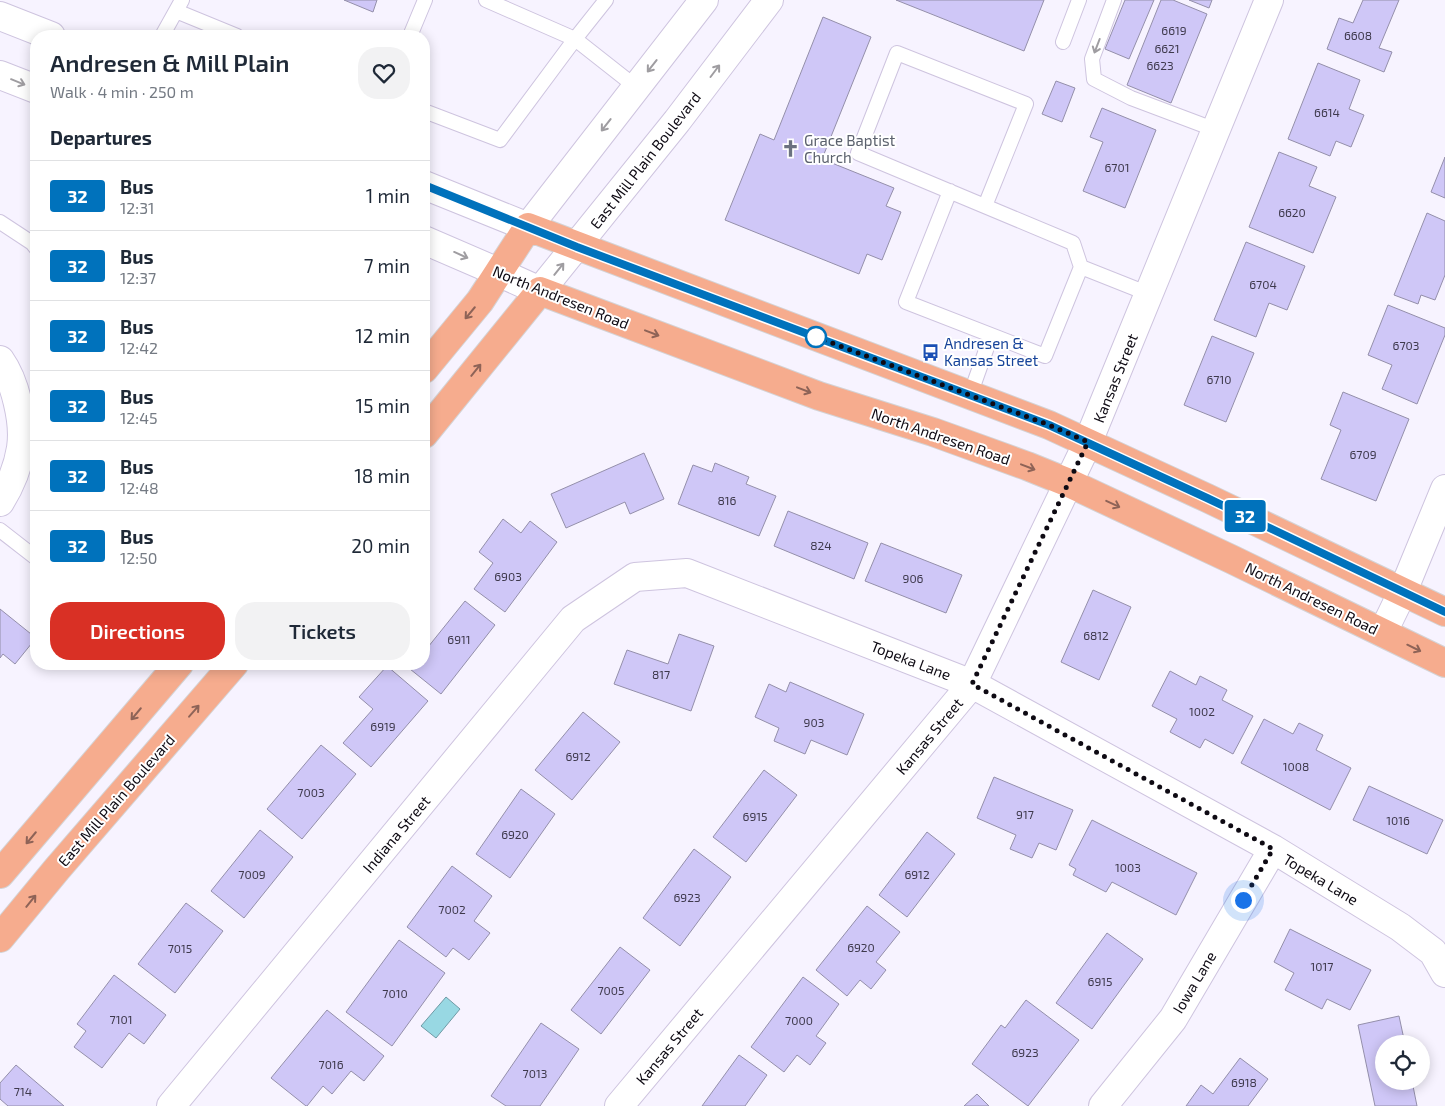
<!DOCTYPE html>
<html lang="en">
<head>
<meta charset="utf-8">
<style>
  :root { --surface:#fff; --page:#f2f2f3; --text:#1f2937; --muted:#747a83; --line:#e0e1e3; --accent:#d93025 }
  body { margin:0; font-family:"Exo 2",sans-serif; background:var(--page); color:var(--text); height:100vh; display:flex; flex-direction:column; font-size:19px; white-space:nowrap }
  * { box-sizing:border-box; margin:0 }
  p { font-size:16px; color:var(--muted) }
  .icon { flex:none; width:28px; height:28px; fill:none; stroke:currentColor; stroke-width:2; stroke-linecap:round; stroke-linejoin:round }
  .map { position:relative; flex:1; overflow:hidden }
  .sheet { position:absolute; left:30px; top:30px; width:400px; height:640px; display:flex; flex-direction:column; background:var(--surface); border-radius:20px; box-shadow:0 2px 12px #0003 }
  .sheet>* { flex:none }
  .badge { padding:0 10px; border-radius:4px; font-size:18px; line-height:32px }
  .controls { position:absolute; left:1375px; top:1035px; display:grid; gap:10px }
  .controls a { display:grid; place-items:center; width:55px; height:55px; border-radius:50%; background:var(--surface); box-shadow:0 2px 12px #0003; font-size:25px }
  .you { position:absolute; width:25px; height:25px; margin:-12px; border:4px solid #fff; border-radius:50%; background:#1a73e8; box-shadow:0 0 0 8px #1a73e833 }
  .map>.badge { position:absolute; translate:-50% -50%; box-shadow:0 0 0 2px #fff }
  h2 { padding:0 20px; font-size:19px; line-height:45px }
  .round { display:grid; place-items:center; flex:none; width:52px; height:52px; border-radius:20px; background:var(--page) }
  .summary { display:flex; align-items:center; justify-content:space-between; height:85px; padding:0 20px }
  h1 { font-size:24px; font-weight:600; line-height:38px }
  .cta { display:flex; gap:10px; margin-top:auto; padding:10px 20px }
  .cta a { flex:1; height:58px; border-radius:20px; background:var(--accent); color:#fff; font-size:20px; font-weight:600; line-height:58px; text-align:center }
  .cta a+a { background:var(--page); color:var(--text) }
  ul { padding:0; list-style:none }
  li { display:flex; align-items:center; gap:15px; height:70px; padding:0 20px; border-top:1px solid var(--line) }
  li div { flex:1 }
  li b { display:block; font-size:19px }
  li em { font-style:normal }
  li .badge { min-width:55px; font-weight:700; text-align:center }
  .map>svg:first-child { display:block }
  .water { fill:#98d8e3; stroke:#6f9aa5 }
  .building { fill:#cfc7f7; stroke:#948faa }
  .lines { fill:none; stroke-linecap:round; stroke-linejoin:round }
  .service-casing { stroke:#cec4df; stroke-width:16 }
  .minor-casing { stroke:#cec4df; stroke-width:30 }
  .tertiary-casing { stroke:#cec4df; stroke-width:30 }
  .secondary-casing { stroke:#cec4df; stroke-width:30 }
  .primary-casing { stroke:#d4d3d5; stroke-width:30 }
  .service { stroke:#fff; stroke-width:14 }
  .minor { stroke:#fff; stroke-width:28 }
  .tertiary { stroke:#fff; stroke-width:28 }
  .secondary { stroke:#fff; stroke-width:28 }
  .primary { stroke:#f6ac8e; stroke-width:28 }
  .oneway { stroke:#9f9da1 }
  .oneway2 { stroke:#8e6357 }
  .line-casing { stroke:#fff; stroke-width:11 }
  .line { stroke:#0072bc; stroke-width:8 }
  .walk { stroke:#0e0a13; stroke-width:5; stroke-dasharray:0 9 }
  .stop-dot { fill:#fff; stroke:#0072bc; stroke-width:2.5 }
  .labels { text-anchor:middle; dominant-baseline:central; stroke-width:4; stroke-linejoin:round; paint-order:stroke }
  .number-label { font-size:12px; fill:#3e394c }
  .worship-label { font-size:15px; fill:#5b616d; stroke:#fff; text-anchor:start }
  .street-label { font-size:15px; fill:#0e0a13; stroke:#fff }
  .transit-label { font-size:15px; fill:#164399; stroke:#fff; text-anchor:start }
</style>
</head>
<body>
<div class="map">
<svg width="1445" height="1106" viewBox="0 0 1445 1106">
  <rect width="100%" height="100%" fill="#f7f3ff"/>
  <path class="water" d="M446 997 460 1009 436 1038 421 1026Z"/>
  <path class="building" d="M344 0H377L373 12Z
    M896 0H1044L1024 51Z
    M1125 0H1154L1129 59 1105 49Z
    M1161 0H1173L1207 14 1171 103 1127 85Z
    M1189 0H1212L1209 8Z
    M1363 0H1399L1379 48 1392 52 1384 72 1327 49 1339 18 1353 23Z
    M823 17 871 37 822 159 894 188 886 206 901 212 882 260 867 254 859 274 725 220 760 134 774 140Z
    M1318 63 1360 80 1349 109 1364 115 1351 147 1336 141 1330 156 1288 139Z
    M1056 81 1075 88 1062 122 1042 114Z
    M1102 108 1156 130 1125 208 1083 191 1103 142 1090 137Z
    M1279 152 1317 167 1309 186 1336 197 1313 253 1249 227Z
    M1445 157V198L1431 192Z
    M1427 213 1445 221V275L1435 300 1421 295 1418 304 1394 295Z
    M1246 242 1305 266 1287 310 1269 303 1256 337 1214 320Z
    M1388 305 1445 328V335L1417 404 1382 389 1392 365 1368 355Z
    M1212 336 1254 353 1226 422 1184 405Z
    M1343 392 1409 419 1376 501 1321 479 1341 430 1330 425Z
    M644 453 664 499 630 514 625 502 566 528 551 494Z
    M715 463 749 477 746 484 776 496 759 536 678 504 693 465 712 472Z
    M788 511 868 543 854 579 774 546Z
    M503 519 521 533 530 521 557 542 505 612 474 589 493 563 479 552Z
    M881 543 962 575 946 613 865 581Z
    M1093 590 1131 607 1099 680 1061 662Z
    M465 601 495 625 441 694 410 669 415 664H424V652Z
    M0 609 36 638 15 664 3 654 0 658Z
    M679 634 714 646 691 711 614 684 627 650 668 664Z
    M387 666 428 701 371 767 343 743 373 709 359 697Z
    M1170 671 1196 685 1200 676 1227 690 1222 700 1253 716 1233 754 1205 739 1200 748 1170 732 1177 719 1152 706Z
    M790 682 864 714 847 755 811 740 805 754 774 741 779 728 755 717 769 684 786 692Z
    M583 712 620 742 572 800 535 770Z
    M1264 719 1293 734 1299 723 1323 735 1316 750 1351 768 1330 810 1241 763Z
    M321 745 356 774 302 839 267 809Z
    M764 770 797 795 746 862 713 837Z
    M994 777 1073 810 1056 850 1039 843 1032 858 1010 849 1016 835 977 818Z
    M1369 786 1443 820 1427 854 1353 820Z
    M521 789 555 814 510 878 476 854Z
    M1092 820 1197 873 1176 915 1112 882 1106 892 1073 875 1076 869 1069 865Z
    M260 830 293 857 244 918 211 891Z
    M927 832 955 854 907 917 879 895Z
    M694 849 731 877 680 946 643 918Z
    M452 866 492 896 474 921 490 933 469 960 453 948 446 957 407 927Z
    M186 903 223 931 175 993 138 964Z
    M867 906 900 932 876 962 886 970 871 989 860 980 847 996 816 970Z
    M1290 929 1371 970 1350 1010 1327 999 1322 1009 1285 990 1294 973 1274 962Z
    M1107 933 1143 959 1092 1029 1056 1003Z
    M399 940 445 973 392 1046 346 1012Z
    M620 947 650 970 601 1034 571 1010Z
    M114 975 166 1015 144 1044 129 1033 102 1068 74 1047 86 1031 77 1024Z
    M803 977 839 1004 816 1036 826 1043 810 1065 797 1055 784 1072 751 1047Z
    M1026 1000 1079 1040 1028 1106 972 1064 1001 1025 1005 1028Z
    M327 1010 384 1056 364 1081 351 1071 332 1094 323 1086 307 1106H306L271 1078Z
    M1399 1016 1405 1044H1384V1081H1412L1417 1106H1375L1358 1025Z
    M541 1023 579 1049 540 1106H506L491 1096Z
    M739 1055 767 1075 745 1106H702Z
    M1240 1058 1268 1079 1248 1106H1186L1201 1085 1213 1094Z
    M16 1065 64 1106H8L0 1099V1083Z
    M977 1094 989 1106H964Z"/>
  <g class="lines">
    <defs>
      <path id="service" d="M486 0 575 39 636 87
        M1114 0 1092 59 1094 79 1131 98 1216 130
        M176 11 237 36
        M162 36 182 0
        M410 36 425 0
        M1063 42 1079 0
        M424 111 500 140 575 39 606 0
        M950 191 906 302 1045 356 1081 267
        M985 206 1026 104 897 53 858 153 1073 243 1081 267 1149 294
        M0 222 32 243 36 248
        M970 395 991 336
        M0 530 36 558"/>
      <path id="minor" d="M0 360C15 381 25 422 21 448 18 467 10 486 0 502
        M1383 632 1403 591 1445 489
        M171 1106 573 619 635 577 687 573 972 684 1273 849 1400 927 1433 952 1445 973
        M619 1106 972 684 1088 442 1269 0
        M1103 1106 1173 1019 1273 849"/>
      <path id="tertiary" d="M0 16 51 36
        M0 75 36 89
        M424 185 528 227
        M424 240 498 272"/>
      <path id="secondary" d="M528 227 704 0
        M498 272 540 291 677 121 769 0"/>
      <path id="primary" d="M424 369 480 301 528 227 1049 425 1207 498 1445 612
        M424 434 540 291 819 396 933 432 1027 466 1069 483 1231 559 1445 663
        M0 874 179 664
        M0 938 57 869 234 664"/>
    </defs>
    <use href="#service" class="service-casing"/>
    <use href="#minor" class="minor-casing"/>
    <use href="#tertiary" class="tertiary-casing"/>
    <use href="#secondary" class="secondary-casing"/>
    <use href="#primary" class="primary-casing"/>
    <use href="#service" class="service"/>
    <use href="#minor" class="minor"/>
    <use href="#tertiary" class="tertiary"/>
    <use href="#secondary" class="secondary"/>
    <use href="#primary" class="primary"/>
  </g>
  <defs><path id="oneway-shaft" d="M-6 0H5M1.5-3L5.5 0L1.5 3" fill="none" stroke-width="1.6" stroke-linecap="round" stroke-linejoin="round" transform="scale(1.25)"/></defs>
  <g class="oneway">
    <use href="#oneway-shaft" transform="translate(1097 46) rotate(111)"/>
    <use href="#oneway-shaft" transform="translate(652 66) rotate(128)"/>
    <use href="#oneway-shaft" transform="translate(715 71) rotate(-53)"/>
    <use href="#oneway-shaft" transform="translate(18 82) rotate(22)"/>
    <use href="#oneway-shaft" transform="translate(606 125) rotate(128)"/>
    <use href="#oneway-shaft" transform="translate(461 255) rotate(24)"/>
    <use href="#oneway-shaft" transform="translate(559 269) rotate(-51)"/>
  </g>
  <g class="oneway2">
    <use href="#oneway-shaft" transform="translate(470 313) rotate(130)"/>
    <use href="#oneway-shaft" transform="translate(652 333) rotate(21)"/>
    <use href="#oneway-shaft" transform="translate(476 370) rotate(-51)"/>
    <use href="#oneway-shaft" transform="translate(804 390) rotate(21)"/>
    <use href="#oneway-shaft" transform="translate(1028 467) rotate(21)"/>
    <use href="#oneway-shaft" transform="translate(1113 504) rotate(25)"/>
    <use href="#oneway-shaft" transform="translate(1414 648) rotate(26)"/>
    <use href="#oneway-shaft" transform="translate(194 711) rotate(-49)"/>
    <use href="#oneway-shaft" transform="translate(136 714) rotate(130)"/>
    <use href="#oneway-shaft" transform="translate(31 838) rotate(130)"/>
    <use href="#oneway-shaft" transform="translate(31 901) rotate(-51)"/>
  </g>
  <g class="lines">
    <defs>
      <path id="line" d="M424 185 577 247 1049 425 1207 498 1445 612"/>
    </defs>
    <use href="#line" class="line-casing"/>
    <use href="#line" class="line"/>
    <path class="walk" d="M816 337 1049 425 1088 442 972 684 1273 849 1243 900"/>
  </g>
  <defs>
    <symbol id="church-bare" viewBox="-9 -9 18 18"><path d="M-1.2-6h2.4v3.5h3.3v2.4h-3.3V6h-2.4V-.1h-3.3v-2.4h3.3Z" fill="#6b7280" stroke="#fff" stroke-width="2.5" paint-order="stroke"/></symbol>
    <symbol id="bus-bare" viewBox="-9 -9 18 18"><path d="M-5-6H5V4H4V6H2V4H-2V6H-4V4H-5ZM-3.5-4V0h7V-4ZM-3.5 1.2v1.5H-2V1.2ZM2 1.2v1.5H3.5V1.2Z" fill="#1a4fb4" stroke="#fff" stroke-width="2.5" paint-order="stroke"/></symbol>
  </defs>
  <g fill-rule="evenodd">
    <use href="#church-bare" x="778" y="136" width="25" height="25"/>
    <use href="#bus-bare" x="918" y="340" width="25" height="25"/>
  </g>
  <circle class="stop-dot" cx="816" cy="337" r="10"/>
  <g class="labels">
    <g class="number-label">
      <text x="1174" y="30">6619</text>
      <text x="1358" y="35">6608</text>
      <text x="1167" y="48">6621</text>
      <text x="1160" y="65">6623</text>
      <text x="1327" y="112">6614</text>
      <text x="1117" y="167">6701</text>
      <text x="1292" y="212">6620</text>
      <text x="1263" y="284">6704</text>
      <text x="1406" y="345">6703</text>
      <text x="1219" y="379">6710</text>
      <text x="1363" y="454">6709</text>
      <text x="727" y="500">816</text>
      <text x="821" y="545">824</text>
      <text x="508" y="576">6903</text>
      <text x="913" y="578">906</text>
      <text x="1096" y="635">6812</text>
      <text x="459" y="639">6911</text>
      <text x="661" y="674">817</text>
      <text x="1202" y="711">1002</text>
      <text x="814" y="722">903</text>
      <text x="383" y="726">6919</text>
      <text x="578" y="756">6912</text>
      <text x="1296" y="766">1008</text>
      <text x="311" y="792">7003</text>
      <text x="1025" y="814">917</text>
      <text x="755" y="816">6915</text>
      <text x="1398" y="820">1016</text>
      <text x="515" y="834">6920</text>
      <text x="1128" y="867">1003</text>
      <text x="252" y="874">7009</text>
      <text x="917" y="874">6912</text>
      <text x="687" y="897">6923</text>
      <text x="452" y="909">7002</text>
      <text x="861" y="947">6920</text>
      <text x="180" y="948">7015</text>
      <text x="1322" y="966">1017</text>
      <text x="1100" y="981">6915</text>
      <text x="611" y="990">7005</text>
      <text x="395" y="993">7010</text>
      <text x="121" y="1019">7101</text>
      <text x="799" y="1020">7000</text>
      <text x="1025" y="1052">6923</text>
      <text x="331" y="1064">7016</text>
      <text x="535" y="1073">7013</text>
      <text x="1244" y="1082">6918</text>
      <text x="23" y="1091">714</text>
    </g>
    <g class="worship-label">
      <text x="804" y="140">Grace Baptist<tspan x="804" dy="17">Church</tspan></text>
    </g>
    <g class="street-label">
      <text transform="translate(645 160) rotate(-52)">East Mill Plain Boulevard</text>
      <text transform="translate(561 297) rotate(22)">North Andresen Road</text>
      <text transform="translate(1115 378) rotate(-68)">Kansas Street</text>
      <text transform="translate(941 436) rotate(19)">North Andresen Road</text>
      <text transform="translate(1312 598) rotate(26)">North Andresen Road</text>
      <text transform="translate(911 660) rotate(21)">Topeka Lane</text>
      <text transform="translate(929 736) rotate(-50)">Kansas Street</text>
      <text transform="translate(116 800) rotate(-49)">East Mill Plain Boulevard</text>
      <text transform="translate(396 834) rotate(-50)">Indiana Street</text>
      <text transform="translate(1321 879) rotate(31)">Topeka Lane</text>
      <text transform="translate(1194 982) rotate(-59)">Iowa Lane</text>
      <text transform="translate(669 1046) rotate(-50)">Kansas Street</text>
    </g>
    <g class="transit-label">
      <text x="944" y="343">Andresen &amp;<tspan x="944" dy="17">Kansas Street</tspan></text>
    </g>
  </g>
</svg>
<div class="controls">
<a><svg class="icon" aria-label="locate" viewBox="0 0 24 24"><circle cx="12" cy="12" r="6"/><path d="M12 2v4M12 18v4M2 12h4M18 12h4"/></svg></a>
</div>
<div class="you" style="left:1243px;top:900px"></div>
<b class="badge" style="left:1245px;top:516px;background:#0072bc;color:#fff">32</b>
<section class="sheet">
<div class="summary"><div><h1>Andresen &amp; Mill Plain</h1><p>Walk · 4 min · 250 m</p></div><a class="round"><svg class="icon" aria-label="heart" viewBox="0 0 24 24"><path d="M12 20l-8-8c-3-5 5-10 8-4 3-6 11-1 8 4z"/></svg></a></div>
<h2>Departures</h2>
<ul>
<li><span class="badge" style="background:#0072bc;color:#fff">32</span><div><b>Bus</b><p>12:31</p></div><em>1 min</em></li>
<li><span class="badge" style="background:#0072bc;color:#fff">32</span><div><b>Bus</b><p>12:37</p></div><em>7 min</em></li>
<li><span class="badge" style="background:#0072bc;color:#fff">32</span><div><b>Bus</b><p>12:42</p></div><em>12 min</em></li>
<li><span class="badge" style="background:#0072bc;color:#fff">32</span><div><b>Bus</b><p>12:45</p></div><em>15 min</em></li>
<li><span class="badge" style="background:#0072bc;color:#fff">32</span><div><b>Bus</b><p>12:48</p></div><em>18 min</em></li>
<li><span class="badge" style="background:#0072bc;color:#fff">32</span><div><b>Bus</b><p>12:50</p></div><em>20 min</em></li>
</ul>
<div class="cta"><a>Directions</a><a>Tickets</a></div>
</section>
</div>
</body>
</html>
